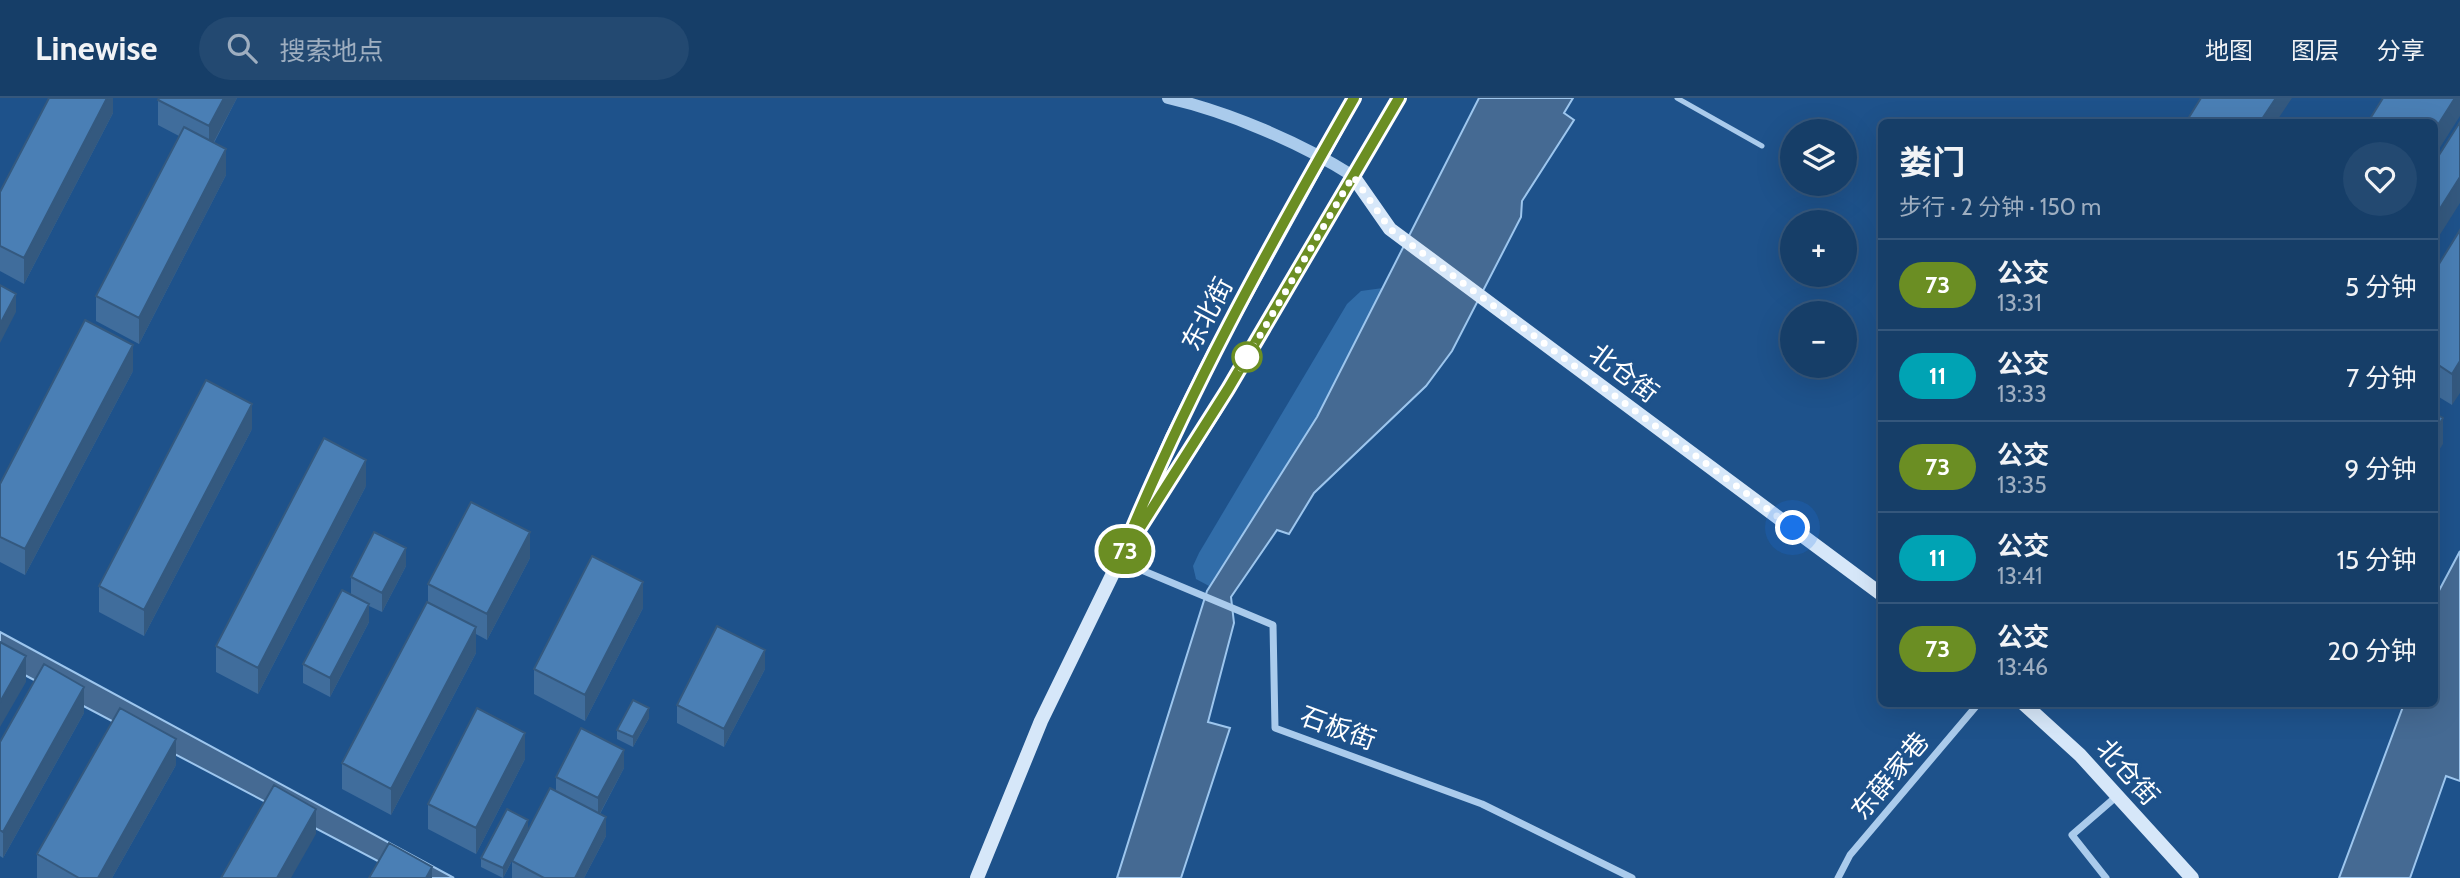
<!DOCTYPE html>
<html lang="zh">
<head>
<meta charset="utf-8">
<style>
  :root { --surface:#163e68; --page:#234971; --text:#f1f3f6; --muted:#9eaec0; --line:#35577c }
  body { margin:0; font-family:Cabin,"Noto Sans SC",sans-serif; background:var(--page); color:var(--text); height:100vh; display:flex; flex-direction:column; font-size:26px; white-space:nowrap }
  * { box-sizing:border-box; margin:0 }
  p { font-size:23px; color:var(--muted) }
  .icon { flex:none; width:38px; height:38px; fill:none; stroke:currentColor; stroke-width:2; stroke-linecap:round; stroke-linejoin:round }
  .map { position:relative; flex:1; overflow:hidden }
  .side { position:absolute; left:1878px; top:21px; width:560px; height:588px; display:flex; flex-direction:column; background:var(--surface); border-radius:10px; box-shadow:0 7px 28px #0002,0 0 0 2px var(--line) }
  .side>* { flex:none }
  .badge { padding:0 14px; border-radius:23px; font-size:24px; line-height:46px }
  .controls { position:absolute; left:1780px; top:21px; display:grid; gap:14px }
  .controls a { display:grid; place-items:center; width:77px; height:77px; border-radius:50%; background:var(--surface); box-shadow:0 7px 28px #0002,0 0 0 2px var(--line); font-size:35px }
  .you { position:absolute; width:35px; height:35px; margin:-18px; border:5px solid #fff; border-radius:50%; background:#1a73e8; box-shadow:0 0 0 10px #1a73e833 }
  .map>.badge { position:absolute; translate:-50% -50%; box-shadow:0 0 0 4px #fff }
  .round { display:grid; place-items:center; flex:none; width:74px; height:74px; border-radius:37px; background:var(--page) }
  .overview { display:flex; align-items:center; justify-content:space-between; height:119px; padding:0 21px }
  h1 { font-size:33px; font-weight:700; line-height:52px }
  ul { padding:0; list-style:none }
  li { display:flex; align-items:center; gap:21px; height:91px; padding:0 21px; border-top:2px solid var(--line) }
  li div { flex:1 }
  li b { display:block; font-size:26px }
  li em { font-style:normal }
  li .badge { min-width:77px; font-weight:700; text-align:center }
  header { display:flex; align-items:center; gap:42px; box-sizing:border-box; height:98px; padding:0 35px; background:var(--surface); border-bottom:2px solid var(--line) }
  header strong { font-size:33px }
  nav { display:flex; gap:38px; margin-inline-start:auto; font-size:24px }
  .search { width:490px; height:63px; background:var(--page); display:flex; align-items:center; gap:18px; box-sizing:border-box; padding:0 24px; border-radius:38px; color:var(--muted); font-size:26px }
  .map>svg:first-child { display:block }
  .green { fill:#316da9 }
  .water { fill:#456a93; stroke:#9dc6ee; stroke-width:2 }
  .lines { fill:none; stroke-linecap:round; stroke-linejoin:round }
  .service { stroke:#aacbec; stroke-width:5 }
  .minor { stroke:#aacbec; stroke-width:7 }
  .tertiary { stroke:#aacbec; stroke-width:12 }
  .secondary { stroke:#d6e7f9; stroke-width:14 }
  .wall { fill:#406d9c }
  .shaded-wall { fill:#34597f }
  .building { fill:#4a7fb5; stroke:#34597f; stroke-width:2 }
  .line-casing { stroke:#fff; stroke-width:16 }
  .line { stroke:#6b8e23; stroke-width:10 }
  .walk { stroke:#fff; stroke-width:7; stroke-dasharray:0 12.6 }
  .stop-dot { fill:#fff; stroke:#6b8e23; stroke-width:3.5 }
  .labels { text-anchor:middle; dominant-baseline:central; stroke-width:7; stroke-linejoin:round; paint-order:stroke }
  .street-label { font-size:26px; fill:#fff; stroke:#1e528b }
</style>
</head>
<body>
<header>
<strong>Linewise</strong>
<div class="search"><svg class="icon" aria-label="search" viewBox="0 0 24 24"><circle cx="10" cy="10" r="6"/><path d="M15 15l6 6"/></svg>搜索地点</div>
<nav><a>地图</a><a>图层</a><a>分享</a></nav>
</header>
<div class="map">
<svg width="2460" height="780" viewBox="0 0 2460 780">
  <rect width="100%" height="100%" fill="#1e528b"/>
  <path class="green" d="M1383 190 1317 319 1209 488 1196 481 1193 468 1199 455 1347 206 1361 193Z"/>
  <path class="water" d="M1479 0H1573L1564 15 1574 22 1522 103 1521 119 1452 253 1426 288 1314 395 1289 436 1277 432 1231 499 1234 525 1208 624 1230 630 1181 780H1117L1207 493 1317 319Z
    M2460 453V683L2446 678 2410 780H2339L2404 606H2434V523L2438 511 2434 509V502Z
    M0 534 454 780H410L0 564Z"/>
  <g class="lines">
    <path class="service" d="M1677 0 1762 48"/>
    <path class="minor" d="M1120 463 1273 527 1275 630 1482 706 1632 780
      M1838 780 1850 757 1978 606
      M2106 780 2072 737 2117 698"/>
    <path class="tertiary" d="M1168 0C1229 14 1301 45 1353 78"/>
    <path class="secondary" d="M1353 78 1390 131 1881 496
      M1138 433 1215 313 1399 0
      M2024 606 2080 657 2192 780
      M977 780 1041 623 1119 463 1172 339 1213 256 1354 0"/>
  </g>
  <path class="wall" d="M113 0V15L24 186 0 173V94Z
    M237 0 214 45 226 77 139 246 96 223V198L179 38 158 27V2Z
    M2460 132 2452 307 2434 296V174Z
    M133 273 25 477 0 464V386Z
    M252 331 144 538 99 514V488Z
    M366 388 258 596 216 574V548Z
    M530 460 487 542 476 536V555L391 717 342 691V665L428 504V486Z
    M406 468 382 514 369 508V524L330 599 303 585V566L351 496V479Z
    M643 510 585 623 534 596V571Z
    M765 571 724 649 677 625V607Z
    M84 615 3 760 0 758V644Z
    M649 620 633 649 617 641V632Z
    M525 661 476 756 428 731V706Z
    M176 667 112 780H37V756Z
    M624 670 600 716 606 738 584 780H512V763L503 780 481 769V760L528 731 556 693V679Z"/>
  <path class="shaded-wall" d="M107 0H113V15L24 186V160Z
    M224 0H237L209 53V28Z
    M2276 0H2292L2276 24H2260Z
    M2455 0H2460V18L2434 59V33Z
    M226 51V77L139 246V220Z
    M2460 79V105L2434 146V120Z
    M16 196V214L0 245V226Z
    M133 247V273L25 477V451Z
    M2460 263V295L2452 307V276Z
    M252 306V331L144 538V512Z
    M2443 320V346L2434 360V335Z
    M366 362V388L258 596V570Z
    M530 434V460L487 542V516Z
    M406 450V468L382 514V495Z
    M643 484V510L585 623V597Z
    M369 506V524L330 599V580Z
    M476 529V555L391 717V691Z
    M765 552V571L724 649V631Z
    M26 558V584L0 629V604Z
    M84 589V615L3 760V734Z
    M649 610V620L633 649V639Z
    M525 635V661L476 756V730Z
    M176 641V667L112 780H98Z
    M624 652V670L598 719V700Z
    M316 711V736L291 780H277Z
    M606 719V738L584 780H575Z
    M528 722V731L503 780V770Z
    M432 769V780H426Z"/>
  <path class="building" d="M49 0H107L24 160 0 148V94Z
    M159 0H224L209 28 158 2Z
    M2201 0H2276L2260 24H2186Z
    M2383 0H2455L2434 33V24H2368Z
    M2460 24V79L2434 120V65Z
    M184 29 226 51 139 220 96 198Z
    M2460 132V263L2452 276 2434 264V174Z
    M0 187 16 196 0 226Z
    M85 222 133 247 25 451 0 439V386Z
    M206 282 252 306 144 512 99 488Z
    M2434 315 2443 320 2434 335Z
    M324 340 366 362 258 570 216 548Z
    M471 404 530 434 487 516 428 486Z
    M374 434 406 450 382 495 351 479Z
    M592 458 643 484 585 597 534 571Z
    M342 492 369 506 330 580 303 566Z
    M427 504 476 529 391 691 342 665Z
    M717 528 765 552 724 631 677 607Z
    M0 544 26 558 0 604Z
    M44 566 84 589 3 734 0 732V644Z
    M633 602 649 610 633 639 617 632Z
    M120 610 176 641 98 780H79L37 756Z
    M477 610 525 635 476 730 428 706Z
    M581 630 624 652 598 700 556 679Z
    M274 687 316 711 277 780H221Z
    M550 690 606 719 575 780H544L512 763Z
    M507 711 528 722 503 770 481 760Z
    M389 745 432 769 426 780H369Z"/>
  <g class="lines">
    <defs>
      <path id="line" d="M1354 0C1268 150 1184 302 1119 463L1228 291 1399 0"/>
    </defs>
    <use href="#line" class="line-casing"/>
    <use href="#line" class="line"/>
    <path class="walk" d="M1247 259 1241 270 1353 78 1390 131 1793 430"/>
  </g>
  <circle class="stop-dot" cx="1247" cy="259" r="14"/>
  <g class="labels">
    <g class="street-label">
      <text transform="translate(1207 216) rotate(-62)">东北街</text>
      <text transform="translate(1624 275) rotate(37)">北仓街</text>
      <text transform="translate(1338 630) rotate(20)">石板街</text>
      <text transform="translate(2128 674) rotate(48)">北仓街</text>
      <text transform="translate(1890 678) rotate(-50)">东薛家巷</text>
    </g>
  </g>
</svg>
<div class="controls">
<a><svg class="icon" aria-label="layers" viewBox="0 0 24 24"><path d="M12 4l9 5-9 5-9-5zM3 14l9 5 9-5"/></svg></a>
<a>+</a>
<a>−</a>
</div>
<div class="you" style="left:1793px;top:430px"></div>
<b class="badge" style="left:1125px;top:453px;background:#6b8e23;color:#fff">73</b>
<section class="side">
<div class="overview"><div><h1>娄门</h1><p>步行 · 2 分钟 · 150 m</p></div><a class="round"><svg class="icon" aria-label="heart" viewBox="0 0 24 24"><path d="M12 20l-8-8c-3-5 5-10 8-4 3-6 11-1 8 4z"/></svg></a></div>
<ul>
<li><span class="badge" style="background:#6b8e23;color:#fff">73</span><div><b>公交</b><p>13:31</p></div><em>5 分钟</em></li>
<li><span class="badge" style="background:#00a3b4;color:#fff">11</span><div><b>公交</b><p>13:33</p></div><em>7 分钟</em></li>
<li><span class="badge" style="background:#6b8e23;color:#fff">73</span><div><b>公交</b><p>13:35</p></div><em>9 分钟</em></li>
<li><span class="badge" style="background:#00a3b4;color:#fff">11</span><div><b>公交</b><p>13:41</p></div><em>15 分钟</em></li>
<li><span class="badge" style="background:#6b8e23;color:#fff">73</span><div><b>公交</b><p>13:46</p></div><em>20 分钟</em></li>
</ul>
</section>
</div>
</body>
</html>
